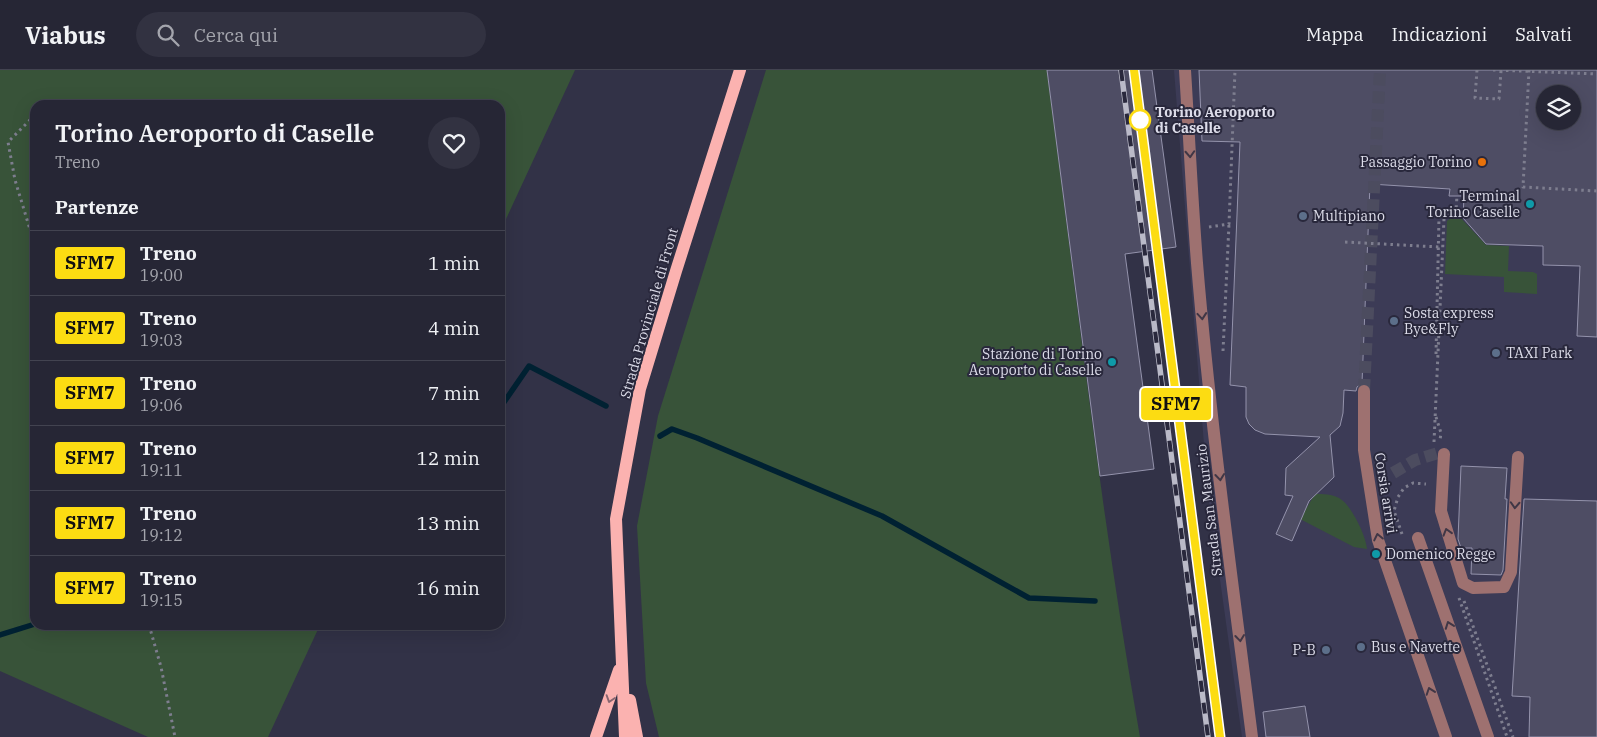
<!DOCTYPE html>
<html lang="it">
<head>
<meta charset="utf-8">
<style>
  :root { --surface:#262635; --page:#323241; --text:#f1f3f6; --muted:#a4a5ad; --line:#424350 }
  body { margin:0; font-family:"IBM Plex Serif",serif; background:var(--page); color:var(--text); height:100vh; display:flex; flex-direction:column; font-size:19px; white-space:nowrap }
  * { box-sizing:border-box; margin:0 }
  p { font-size:16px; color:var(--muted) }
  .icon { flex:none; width:28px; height:28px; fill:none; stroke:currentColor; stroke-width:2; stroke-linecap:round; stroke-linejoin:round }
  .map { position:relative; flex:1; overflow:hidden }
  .details { position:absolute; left:30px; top:30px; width:475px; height:530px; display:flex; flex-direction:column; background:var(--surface); border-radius:15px; box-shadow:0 5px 20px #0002,0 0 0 1px var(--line) }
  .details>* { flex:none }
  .badge { padding:0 10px; border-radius:4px; font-size:18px; line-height:32px }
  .fabs { position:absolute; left:1536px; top:15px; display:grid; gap:10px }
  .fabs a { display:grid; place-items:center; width:45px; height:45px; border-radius:50%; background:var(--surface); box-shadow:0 5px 20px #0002,0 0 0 1px var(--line); font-size:25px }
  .map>.badge { position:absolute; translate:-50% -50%; box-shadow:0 0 0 2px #fff }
  h2 { padding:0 25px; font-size:19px; line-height:45px }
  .round { display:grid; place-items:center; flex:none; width:52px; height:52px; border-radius:26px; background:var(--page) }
  .head { display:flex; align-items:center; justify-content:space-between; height:85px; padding:0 25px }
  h1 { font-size:24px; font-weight:600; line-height:38px }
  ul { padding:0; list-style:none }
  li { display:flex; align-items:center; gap:15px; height:65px; padding:0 25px; border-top:1px solid var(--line) }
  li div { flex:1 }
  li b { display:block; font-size:19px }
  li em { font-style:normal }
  li .badge { min-width:55px; font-weight:700; text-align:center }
  header { display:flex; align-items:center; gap:30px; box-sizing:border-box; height:70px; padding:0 25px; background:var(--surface); border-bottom:1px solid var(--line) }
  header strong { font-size:24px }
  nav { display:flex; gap:28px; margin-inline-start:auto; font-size:18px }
  .search { width:350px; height:45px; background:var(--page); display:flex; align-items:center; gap:12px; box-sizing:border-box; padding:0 18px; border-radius:28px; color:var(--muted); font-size:19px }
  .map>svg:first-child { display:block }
  .built { fill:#3c3b56; fill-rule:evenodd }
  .green { fill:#385339 }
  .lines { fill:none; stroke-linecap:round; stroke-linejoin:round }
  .stream { stroke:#002132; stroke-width:5.5 }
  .building { fill:#4e4d64; stroke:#9493ac; fill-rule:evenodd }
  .minor-tunnel { stroke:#4c4c5f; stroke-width:12; stroke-dasharray:12 6; stroke-linecap:butt }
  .path { stroke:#7e7e8f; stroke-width:3; stroke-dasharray:2.5 4; stroke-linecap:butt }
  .minor { stroke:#9e7170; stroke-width:12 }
  .major { stroke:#fbb2b0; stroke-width:12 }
  .rail-casing { stroke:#babac8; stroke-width:5.5 }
  .rail { stroke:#29283c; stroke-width:4; stroke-dasharray:11; stroke-linecap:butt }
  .oneway { stroke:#403746 }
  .oneway2 { stroke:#886670 }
  .line-casing { stroke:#fff; stroke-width:11 }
  .line { stroke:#fcdc12; stroke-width:8 }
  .stop-dot { fill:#fff; stroke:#fcdc12; stroke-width:2.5 }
  .food-dot { fill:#e8710a; stroke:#29283c; stroke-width:2 }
  .culture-dot { fill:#0f9aa8; stroke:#29283c; stroke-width:2 }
  .service-dot { fill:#5c6f8a; stroke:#29283c; stroke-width:2 }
  .labels { text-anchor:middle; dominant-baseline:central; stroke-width:4; stroke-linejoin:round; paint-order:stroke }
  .stop-label { font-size:14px; font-weight:bold; fill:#dcdce9; stroke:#29283c; text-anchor:start }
  .poi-label { font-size:14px; fill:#dcdce9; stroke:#29283c; text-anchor:start }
  .street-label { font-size:14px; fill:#dcdce9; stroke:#29283c }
</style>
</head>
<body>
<header>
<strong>Viabus</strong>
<div class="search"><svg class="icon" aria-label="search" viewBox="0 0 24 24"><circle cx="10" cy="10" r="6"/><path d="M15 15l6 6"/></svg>Cerca qui</div>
<nav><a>Mappa</a><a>Indicazioni</a><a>Salvati</a></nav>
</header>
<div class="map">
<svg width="1597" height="667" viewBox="0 0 1597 667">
  <rect width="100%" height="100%" fill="#323247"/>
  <path class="built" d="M1174 0H1597V667H1242L1208 424ZM1545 24H1572V51H1545Z"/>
  <path class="green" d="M0 0H575L500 162V35H35V555H320L268 667H148L0 601Z
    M766 0H1047C1076 223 1101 446 1140 667H659L646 613 637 456 658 346Z
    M1453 146H1459L1486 175 1509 176 1508 201 1533 202 1537 204V224L1504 222V207L1445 204 1447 151Z
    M1315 424C1323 424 1332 424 1339 428 1351 434 1366 466 1367 479L1354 477 1300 449Z"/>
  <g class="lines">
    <path class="stream" d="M500 338 529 296 606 336
      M660 366 672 359 697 368 882 446 1029 528 1095 531
      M0 565 35 554"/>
  </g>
  <path class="building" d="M1047 0H1152L1176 177 1125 184 1154 399 1100 406Z
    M1199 0H1597V267L1577 266 1580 196 1543 195V176L1486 174 1463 148 1464 126H1449L1450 119 1370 114 1362 313 1357 317 1356 321 1344 320 1343 343 1340 356 1330 365 1334 407 1309 431 1292 471 1276 464 1293 426 1285 425 1286 398 1320 367 1265 364 1255 360 1249 354 1246 347V317L1230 315 1240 72 1202 71ZM1545 24H1572V51H1545Z
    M1461 396 1507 398 1505 429H1507L1503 500 1501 505 1471 504 1472 478H1461L1458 469Z
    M1524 429 1597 431V667H1529L1530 627 1512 626Z
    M1305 636 1310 667H1266L1263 642Z"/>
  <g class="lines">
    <path class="minor-tunnel" d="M1364 321 1380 0
      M1393 403 1415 390 1438 383"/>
    <path class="path" d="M1477 0 1475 28 1499 29 1501 1
      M1493 0 1597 4
      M1529 0 1523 117 1597 121
      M35 45 8 72 15 110 35 176
      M1209 157 1229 154 1235 0
      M1345 172 1439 177
      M1223 281 1229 154
      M1436 284 1439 147
      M1436 347 1441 363 1440 370
      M1434 372 1444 149 1456 140 1457 126
      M1402 464 1394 441 1398 427 1404 418 1413 413 1426 414
      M1459 528 1507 667
      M1464 531 1513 667
      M149 555 161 597 175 667"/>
    <path class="minor" d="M1185 0C1189 64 1192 129 1197 193 1210 351 1232 509 1252 667
      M1364 321V380L1378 470 1446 667
      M1444 384 1441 441 1463 513 1473 518 1504 517 1511 502 1518 387
      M1418 468 1488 667"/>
    <path class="major" d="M630 630 637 667
      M596 667 619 600
      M625 667 616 449 640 319 676 201 740 0"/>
    <defs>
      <path id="rail" d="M1121 0 1208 667
        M1134 0 1220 667"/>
    </defs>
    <use href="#rail" class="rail-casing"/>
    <use href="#rail" class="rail"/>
  </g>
  <defs><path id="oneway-chevron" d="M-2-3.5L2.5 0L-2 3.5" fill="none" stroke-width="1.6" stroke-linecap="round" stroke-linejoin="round" transform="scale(1.25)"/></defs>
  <g class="oneway">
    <use href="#oneway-chevron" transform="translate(1190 84) rotate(87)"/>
    <use href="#oneway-chevron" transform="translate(1202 246) rotate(85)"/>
    <use href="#oneway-chevron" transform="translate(1220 407) rotate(84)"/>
    <use href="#oneway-chevron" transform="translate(1515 435) rotate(93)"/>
    <use href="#oneway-chevron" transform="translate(1447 462) rotate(-107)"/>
    <use href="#oneway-chevron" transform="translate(1378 467) rotate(-102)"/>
    <use href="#oneway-chevron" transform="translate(1449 555) rotate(-110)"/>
    <use href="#oneway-chevron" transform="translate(1240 568) rotate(83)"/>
    <use href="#oneway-chevron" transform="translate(1430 621) rotate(-109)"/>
  </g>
  <use class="oneway2" href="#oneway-chevron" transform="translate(610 629) rotate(108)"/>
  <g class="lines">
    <defs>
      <path id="line" d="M1134 0 1220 667"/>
    </defs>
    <use href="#line" class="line-casing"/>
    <use href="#line" class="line"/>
  </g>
  <circle class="stop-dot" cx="1140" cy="50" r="10"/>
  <circle class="food-dot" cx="1482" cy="92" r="5"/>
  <g class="culture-dot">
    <circle cx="1530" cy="134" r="5"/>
    <circle cx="1112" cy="292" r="5"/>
    <circle cx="1376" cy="484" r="5"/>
  </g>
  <g class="service-dot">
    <circle cx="1303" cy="146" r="5"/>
    <circle cx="1394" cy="251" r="5"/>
    <circle cx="1496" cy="283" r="5"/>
    <circle cx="1361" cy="577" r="5"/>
    <circle cx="1326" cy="580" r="5"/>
  </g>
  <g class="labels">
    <g class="stop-label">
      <text x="1155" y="42">Torino Aeroporto<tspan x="1155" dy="16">di Caselle</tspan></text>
    </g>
    <g class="poi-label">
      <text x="1472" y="92" text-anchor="end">Passaggio Torino</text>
      <text x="1520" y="126" text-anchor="end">Terminal<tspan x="1520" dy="16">Torino Caselle</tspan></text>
      <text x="1313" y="146">Multipiano</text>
      <text x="1404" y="243">Sosta express<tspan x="1404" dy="16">Bye&amp;Fly</tspan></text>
      <text x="1506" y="283">TAXI Park</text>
      <text x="1102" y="284" text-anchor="end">Stazione di Torino<tspan x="1102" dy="16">Aeroporto di Caselle</tspan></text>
      <text x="1386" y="484">Domenico Regge</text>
      <text x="1371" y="577">Bus e Navette</text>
      <text x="1316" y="580" text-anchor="end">P-B</text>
    </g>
    <g class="street-label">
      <text transform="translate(649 243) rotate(-74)">Strada Provinciale di Front</text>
      <text transform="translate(1386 423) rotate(81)">Corsia arrivi</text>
      <text transform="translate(1209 440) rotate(-97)">Strada San Maurizio</text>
    </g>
  </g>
</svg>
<div class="fabs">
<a><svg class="icon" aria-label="layers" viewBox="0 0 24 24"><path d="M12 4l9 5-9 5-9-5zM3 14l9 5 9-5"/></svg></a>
</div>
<b class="badge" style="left:1176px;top:334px;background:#fcdc12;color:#111">SFM7</b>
<section class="details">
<div class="head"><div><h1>Torino Aeroporto di Caselle</h1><p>Treno</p></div><a class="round"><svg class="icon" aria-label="heart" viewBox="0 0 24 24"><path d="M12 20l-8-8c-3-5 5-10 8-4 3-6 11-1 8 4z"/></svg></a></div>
<h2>Partenze</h2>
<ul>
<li><span class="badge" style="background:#fcdc12;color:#111">SFM7</span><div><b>Treno</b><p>19:00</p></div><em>1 min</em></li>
<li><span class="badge" style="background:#fcdc12;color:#111">SFM7</span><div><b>Treno</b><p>19:03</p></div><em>4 min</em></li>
<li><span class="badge" style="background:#fcdc12;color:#111">SFM7</span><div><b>Treno</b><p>19:06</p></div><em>7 min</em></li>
<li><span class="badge" style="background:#fcdc12;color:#111">SFM7</span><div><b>Treno</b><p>19:11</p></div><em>12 min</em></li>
<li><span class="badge" style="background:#fcdc12;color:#111">SFM7</span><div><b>Treno</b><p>19:12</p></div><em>13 min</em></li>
<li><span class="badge" style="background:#fcdc12;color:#111">SFM7</span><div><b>Treno</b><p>19:15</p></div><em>16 min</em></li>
</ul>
</section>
</div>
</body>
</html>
